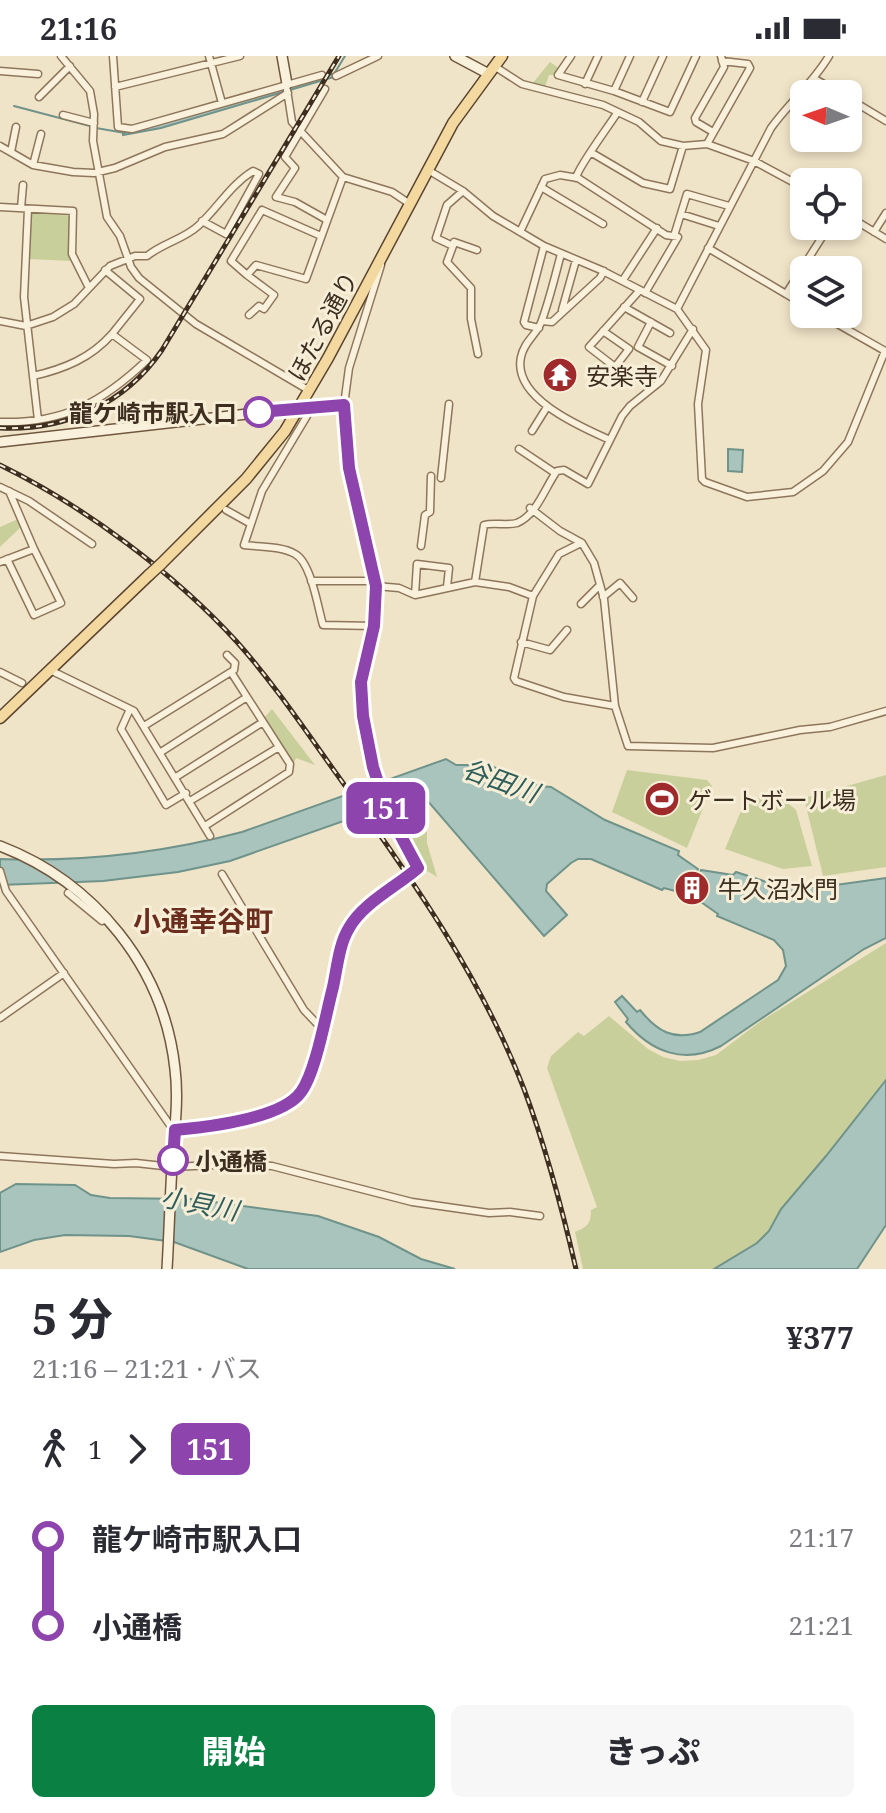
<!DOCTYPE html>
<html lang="ja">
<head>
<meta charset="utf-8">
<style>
  :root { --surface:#fff; --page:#f7f7f7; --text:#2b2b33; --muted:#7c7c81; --accent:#0b8043 }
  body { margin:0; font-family:"Noto Serif","Noto Sans JP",serif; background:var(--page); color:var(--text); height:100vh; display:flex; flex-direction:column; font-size:30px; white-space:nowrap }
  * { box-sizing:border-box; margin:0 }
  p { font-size:26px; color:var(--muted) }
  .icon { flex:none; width:44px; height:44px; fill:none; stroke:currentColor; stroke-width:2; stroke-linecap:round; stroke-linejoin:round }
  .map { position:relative; height:1213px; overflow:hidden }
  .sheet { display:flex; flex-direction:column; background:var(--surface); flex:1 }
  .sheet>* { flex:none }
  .badge { padding:0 16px; border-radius:12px; font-size:28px; line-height:52px }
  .needle { width:52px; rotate:272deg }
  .tools { position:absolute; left:790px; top:24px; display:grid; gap:16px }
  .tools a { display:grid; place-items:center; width:72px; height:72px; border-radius:12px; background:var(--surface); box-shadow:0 4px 12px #0003; font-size:40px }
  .map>.badge { position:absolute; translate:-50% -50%; box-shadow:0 0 0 4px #fff }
  .legs { display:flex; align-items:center; gap:12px; height:88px; padding:0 32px; font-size:26px }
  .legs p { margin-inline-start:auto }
  .overview { display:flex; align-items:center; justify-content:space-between; height:136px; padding:0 32px }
  h1 { font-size:44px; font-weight:800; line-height:60px }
  .cta { display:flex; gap:16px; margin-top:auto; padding:16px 32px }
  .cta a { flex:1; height:92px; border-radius:12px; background:var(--accent); color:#fff; font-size:32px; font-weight:800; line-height:92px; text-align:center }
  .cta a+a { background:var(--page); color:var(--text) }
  ul { padding:0 32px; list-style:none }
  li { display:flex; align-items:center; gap:28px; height:88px; font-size:30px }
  li i { display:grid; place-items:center; width:12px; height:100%; margin:0 10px; background:currentColor }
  li i::after { content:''; width:20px; height:20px; margin:-10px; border:6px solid; border-radius:50%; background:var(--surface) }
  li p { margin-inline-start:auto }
  li:first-child i { background:linear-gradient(#0000 50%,currentColor 0) }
  li:last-child i { background:linear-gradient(currentColor 50%,#0000 0) }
  .status { display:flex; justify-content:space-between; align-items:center; height:56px; padding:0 40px; background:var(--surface); direction:ltr }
  .status svg { height:22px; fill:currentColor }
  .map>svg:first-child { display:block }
  .green { fill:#c9cf9b }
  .water { fill:#a9c4bc; stroke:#6f938a; stroke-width:2 }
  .pier { fill:#f0e4c8 }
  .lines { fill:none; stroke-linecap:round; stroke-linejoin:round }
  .stream { stroke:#6f938a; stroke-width:2 }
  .street-casing { stroke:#8d765c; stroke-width:9 }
  .secondary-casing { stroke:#6f573f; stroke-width:12 }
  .primary-casing { stroke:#5b4430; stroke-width:13 }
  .street { stroke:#faf1dc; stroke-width:6 }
  .secondary { stroke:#faf1dc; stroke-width:9 }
  .primary { stroke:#f3d9a0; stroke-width:10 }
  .rail-casing { stroke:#3d2e20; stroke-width:5 }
  .rail { stroke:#f7eed8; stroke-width:2; stroke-dasharray:6; stroke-linecap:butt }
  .primary-bridge-casing { stroke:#5b4430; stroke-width:13; stroke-linecap:butt }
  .primary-bridge { stroke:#f3d9a0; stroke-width:10 }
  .line-1-casing { stroke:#fff; stroke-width:18 }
  .line-1 { stroke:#8e44ad; stroke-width:12 }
  .stop-1-dot { fill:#fff; stroke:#8e44ad; stroke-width:4 }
  .labels { text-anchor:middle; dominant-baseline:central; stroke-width:6; stroke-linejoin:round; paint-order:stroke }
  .street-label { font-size:24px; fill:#3d2e20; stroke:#f7eed8 }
  .poi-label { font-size:24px; fill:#3d2e20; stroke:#f7eed8; text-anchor:start }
  .stop-label { font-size:24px; font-weight:bold; fill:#3d2e20; stroke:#f7eed8; text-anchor:end }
  .water-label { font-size:26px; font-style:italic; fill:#2f5d5a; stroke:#f7eed8 }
  .quarter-label { font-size:28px; font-weight:bold; fill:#6b2e1e; stroke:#f7eed8 }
</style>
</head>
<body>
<div class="status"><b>21:16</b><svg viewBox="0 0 49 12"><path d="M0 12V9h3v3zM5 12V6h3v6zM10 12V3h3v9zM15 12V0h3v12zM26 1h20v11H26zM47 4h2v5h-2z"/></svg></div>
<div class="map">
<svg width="886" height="1213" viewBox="0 0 886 1213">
  <rect width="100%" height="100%" fill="#f0e4c8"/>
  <path class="green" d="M550 6 559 12 557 19H549L545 31 532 28Z
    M31 156 70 160 68 185 71 205 28 203Z
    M18 463 21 471 0 491V471Z
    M272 653 315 709 296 702 293 709 264 662Z
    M627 714 707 724 712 730 687 792 612 756Z
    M886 719V811L823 820 804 742Z
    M781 741 796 754 812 810 783 813 725 793 746 743Z
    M414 757 427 776V787L437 821 419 810 393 761Z
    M886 887V1024L826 1100 781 1153 769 1175 757 1187 714 1213H583L575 1176C587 1171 591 1168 591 1154L597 1151 547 1012 551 1000 578 976 584 980 609 960 648 993 663 1001 680 1005 698 1004 716 999 761 965Z"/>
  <path class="water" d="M332 18 334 21 161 72 123 79V75L138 74Z
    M728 393 743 394 742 416 728 415Z
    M446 703 456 709H489L539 730 551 731 605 764 679 795 678 799 698 813 687 838 664 832 662 834 591 803H578L571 807 547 828 546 835 567 859 544 880 427 744 418 741 406 743 230 805 178 816 103 825 0 829V803C82 806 163 797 242 776Z
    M701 814 733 819 736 816 782 831H821L886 822V882L864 893 721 990C684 1009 651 996 626 966L628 963 615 946 622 940 637 956 640 954C657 975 673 985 700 976L778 924 786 910 783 894 774 884 717 860 718 858 691 839Z
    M886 1024V1169L857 1213H714L757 1187 769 1175 781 1153 826 1100Z
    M16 1128 75 1129 91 1139 110 1142 191 1143 318 1160 379 1181 421 1203 455 1213H248L174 1186 129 1180 65 1179 34 1184 0 1196V1137Z"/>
  <path class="pier" d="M351 734 370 760 361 763 342 737Z"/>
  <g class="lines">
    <path class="stream" d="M334 18 345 0
      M14 50 90 70
      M96 72 125 77"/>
    <defs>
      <path id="street" d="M61 0 90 35 94 58 93 85 107 161 120 180 131 211 139 222 196 268 310 335
        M113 0 118 71 132 73 322 19
        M209 0 222 47
        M571 0 558 19 614 35 670 56 696 0
        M494 10 522 28 603 49 639 66 661 85 683 90 707 88 750 12 748 8 722 5
        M0 15 38 18
        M336 20 378 0
        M815 23 841 38
        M585 28 598 0
        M115 31 240 0
        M325 33 285 101 295 112 276 141 295 146 327 164
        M287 34 292 66 343 121 392 136 410 148
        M614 35 630 0
        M39 41 70 10
        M848 42 886 65
        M642 46 663 0
        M63 59 94 67
        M713 76 696 66 695 62 724 11 721 0
        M707 88 754 105 804 132
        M0 90 33 109 73 116 94 117 115 112 165 91 223 78 288 37
        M11 96 16 71
        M592 97 643 127 670 133 683 90
        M33 109 41 78
        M428 114 463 135 493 160 544 190 601 214 677 253 706 294 698 348 702 423 705 426 747 441 793 436 823 415 848 386 885 295 820 258
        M576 122C578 111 609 70 617 57
        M541 131 603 168
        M463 135 447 149 436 182 453 190 447 206 471 232V263L478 298
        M0 151 73 155 72 198 89 232
        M21 152 23 129
        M28 153 24 241 38 364
        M681 158 719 170
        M848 160 886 183
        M520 176 545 123 560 119 578 122 666 179 678 181 645 237
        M874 176 886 157
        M321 180 262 154 231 205 247 219 256 209 306 223 343 121
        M674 180 687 138 729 150
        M453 190 454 186 477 194
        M708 192 786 238 829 170
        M561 198C555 220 550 242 542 264 538 278 524 285 521 301 512 342 581 371 610 384
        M247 219 274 239 264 253 259 250 249 259
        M623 224 657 172
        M786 238 804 249
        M624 251 670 277
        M677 253 771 72C789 47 813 27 829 0
        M562 254 576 204
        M0 265 26 270 53 261 74 248 110 210 135 200H147C163 187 184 183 198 170 217 153 230 129 253 115L259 118 226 178 202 165
        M542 265 552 266 600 222 604 215
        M651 266 638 291 672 310
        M539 272 526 269 524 266 544 190
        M603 275 629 293 615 311 589 291 640 234
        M33 320C64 313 91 302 112 278
        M307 351V360L262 435 244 489C260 491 282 490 295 498 311 506 318 552 323 569L374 570
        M304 352 344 349
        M0 366C63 368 103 346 147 304L112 278 140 243 105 214
        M532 375 547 351
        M519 393 555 417
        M441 422 449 348
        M0 431 29 445 92 488
        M530 452 560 475 582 487 594 507 604 543 615 650 628 690 713 692 800 674 830 671 886 655
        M226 454 251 468
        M581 487 559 498 533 540 514 622 516 625 564 641 615 650
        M421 490 425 459 430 456 431 420
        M7 503 34 559 61 547 34 493
        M0 506 34 493 9 435
        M311 525H375
        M475 526 484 469C494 466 506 470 517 467 537 459 545 431 557 415L564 414 588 428 622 360 630 350 661 325 693 273
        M376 530 399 532 415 539 475 526 509 531 533 540
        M415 539 417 508 449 512 447 531
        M603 541 620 527 633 542
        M581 548 599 530
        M521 586 550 594 567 574
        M50 614 134 655 210 780
        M0 616 22 627
        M130 653 121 673 166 749 186 737
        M144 670 234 614 235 607 227 599
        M161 696 247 641
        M176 721 263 666
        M190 745 279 691
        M205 770 289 716 290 708 231 616
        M0 815 6 835 172 1072C189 1078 219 1067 237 1063 255 1060 274 1058 289 1048 326 1025 326 909 349 871 364 846 396 831 418 812 382 759 368 699 361 636V626L374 570 376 530 349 412 344 349 349 312 381 209
        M222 818 304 954 322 973
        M68 837 102 865 108 863
        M0 962 64 917
        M0 1100 114 1108 136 1107 172 1111 237 1108 272 1110 412 1146 489 1157 510 1156 540 1160"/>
      <path id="secondary" d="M282 0 287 28
        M455 0 487 17
        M0 386 300 352
        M0 790C94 826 164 911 175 1013 179 1045 174 1077 172 1110 170 1144 169 1179 167 1213"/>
      <path id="primary" d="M161 508 246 423 285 375 328 302 453 67 502 0
        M0 662 149 519"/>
    </defs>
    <use href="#street" class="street-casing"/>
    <use href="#secondary" class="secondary-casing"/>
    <use href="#primary" class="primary-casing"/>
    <use href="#street" class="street"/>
    <use href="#secondary" class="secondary"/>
    <use href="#primary" class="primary"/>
    <defs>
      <path id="rail" d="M0 372C65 375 125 348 162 294L339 0
        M0 409C84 450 174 517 237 586 277 631 311 683 346 731 414 826 482 923 524 1033 546 1092 562 1152 576 1213"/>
    </defs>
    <use href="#rail" class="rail-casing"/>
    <use href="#rail" class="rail"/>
    <defs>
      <path id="primary-bridge" d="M149 519 161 508"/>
    </defs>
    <use href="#primary-bridge" class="primary-bridge-casing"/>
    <use href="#primary-bridge" class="primary-bridge"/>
  </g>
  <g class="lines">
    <defs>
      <path id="line-1" d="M173 1104 175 1074C207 1071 282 1063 301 1036 316 1016 326 957 333 931 337 913 339 888 349 872 363 847 396 831 418 812L387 754 373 711 363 660 361 626 374 570 376 530 349 412 344 349 259 356"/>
    </defs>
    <use href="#line-1" class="line-1-casing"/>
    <use href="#line-1" class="line-1"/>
  </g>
  <defs>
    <symbol id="temple-disc" viewBox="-11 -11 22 22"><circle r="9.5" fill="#9e2a2b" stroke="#f7eed8"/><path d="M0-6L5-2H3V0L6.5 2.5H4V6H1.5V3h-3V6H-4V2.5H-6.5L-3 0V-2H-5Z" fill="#fff"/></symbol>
    <symbol id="stadium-disc" viewBox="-11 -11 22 22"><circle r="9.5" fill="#9e2a2b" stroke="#f7eed8"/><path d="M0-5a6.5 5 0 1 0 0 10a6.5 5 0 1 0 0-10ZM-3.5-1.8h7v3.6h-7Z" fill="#fff"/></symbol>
    <symbol id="building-disc" viewBox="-11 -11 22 22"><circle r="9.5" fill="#9e2a2b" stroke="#f7eed8"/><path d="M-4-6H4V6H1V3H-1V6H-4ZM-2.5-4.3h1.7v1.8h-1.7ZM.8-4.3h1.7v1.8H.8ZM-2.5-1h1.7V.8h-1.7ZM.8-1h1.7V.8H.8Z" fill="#fff"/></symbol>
  </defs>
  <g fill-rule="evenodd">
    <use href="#temple-disc" x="540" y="299" width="40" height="40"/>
    <use href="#stadium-disc" x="642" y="723" width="40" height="40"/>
    <use href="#building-disc" x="672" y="812" width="40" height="40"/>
  </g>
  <g class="stop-1-dot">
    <circle cx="259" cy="356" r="14"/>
    <circle cx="173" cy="1104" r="14"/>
  </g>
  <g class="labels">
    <g class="street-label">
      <text transform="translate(322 270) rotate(-62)">ほたる通り</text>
    </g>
    <g class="poi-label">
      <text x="586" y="319">安楽寺</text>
      <text x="688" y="743">ゲートボール場</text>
      <text x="718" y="832">牛久沼水門</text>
    </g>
    <g class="stop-label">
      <text x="237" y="356">龍ケ崎市駅入口</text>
      <text x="195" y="1104" text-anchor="start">小通橋</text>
    </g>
    <g class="water-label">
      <text transform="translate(501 724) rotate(20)">谷田川</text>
      <text transform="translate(200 1147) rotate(11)">小貝川</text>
    </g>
    <g class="quarter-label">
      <text x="203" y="864">小通幸谷町</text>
    </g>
  </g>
</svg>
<div class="tools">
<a><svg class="needle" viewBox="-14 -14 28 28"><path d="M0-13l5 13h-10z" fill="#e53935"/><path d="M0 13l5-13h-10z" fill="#7c7c81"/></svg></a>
<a><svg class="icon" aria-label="locate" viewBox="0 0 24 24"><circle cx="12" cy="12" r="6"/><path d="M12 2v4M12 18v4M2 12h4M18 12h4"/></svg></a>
<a><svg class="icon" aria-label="layers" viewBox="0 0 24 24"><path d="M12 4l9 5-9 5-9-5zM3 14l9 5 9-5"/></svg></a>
</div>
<b class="badge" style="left:386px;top:752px;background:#8e44ad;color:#fff">151</b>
</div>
<section class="sheet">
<div class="overview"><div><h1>5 分</h1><p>21:16 – 21:21 · バス</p></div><b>¥377</b></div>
<div class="legs"><svg class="icon" aria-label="walk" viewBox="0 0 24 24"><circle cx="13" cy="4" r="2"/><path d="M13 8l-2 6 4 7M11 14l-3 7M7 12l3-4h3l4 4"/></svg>1<svg class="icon" aria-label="forward" viewBox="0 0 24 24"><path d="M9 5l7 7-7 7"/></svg><b class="badge" style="background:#8e44ad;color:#fff">151</b></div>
<ul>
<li><i style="color:#8e44ad"></i><b>龍ケ崎市駅入口</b><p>21:17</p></li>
<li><i style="color:#8e44ad"></i><b>小通橋</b><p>21:21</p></li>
</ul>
<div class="cta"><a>開始</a><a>きっぷ</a></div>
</section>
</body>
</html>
